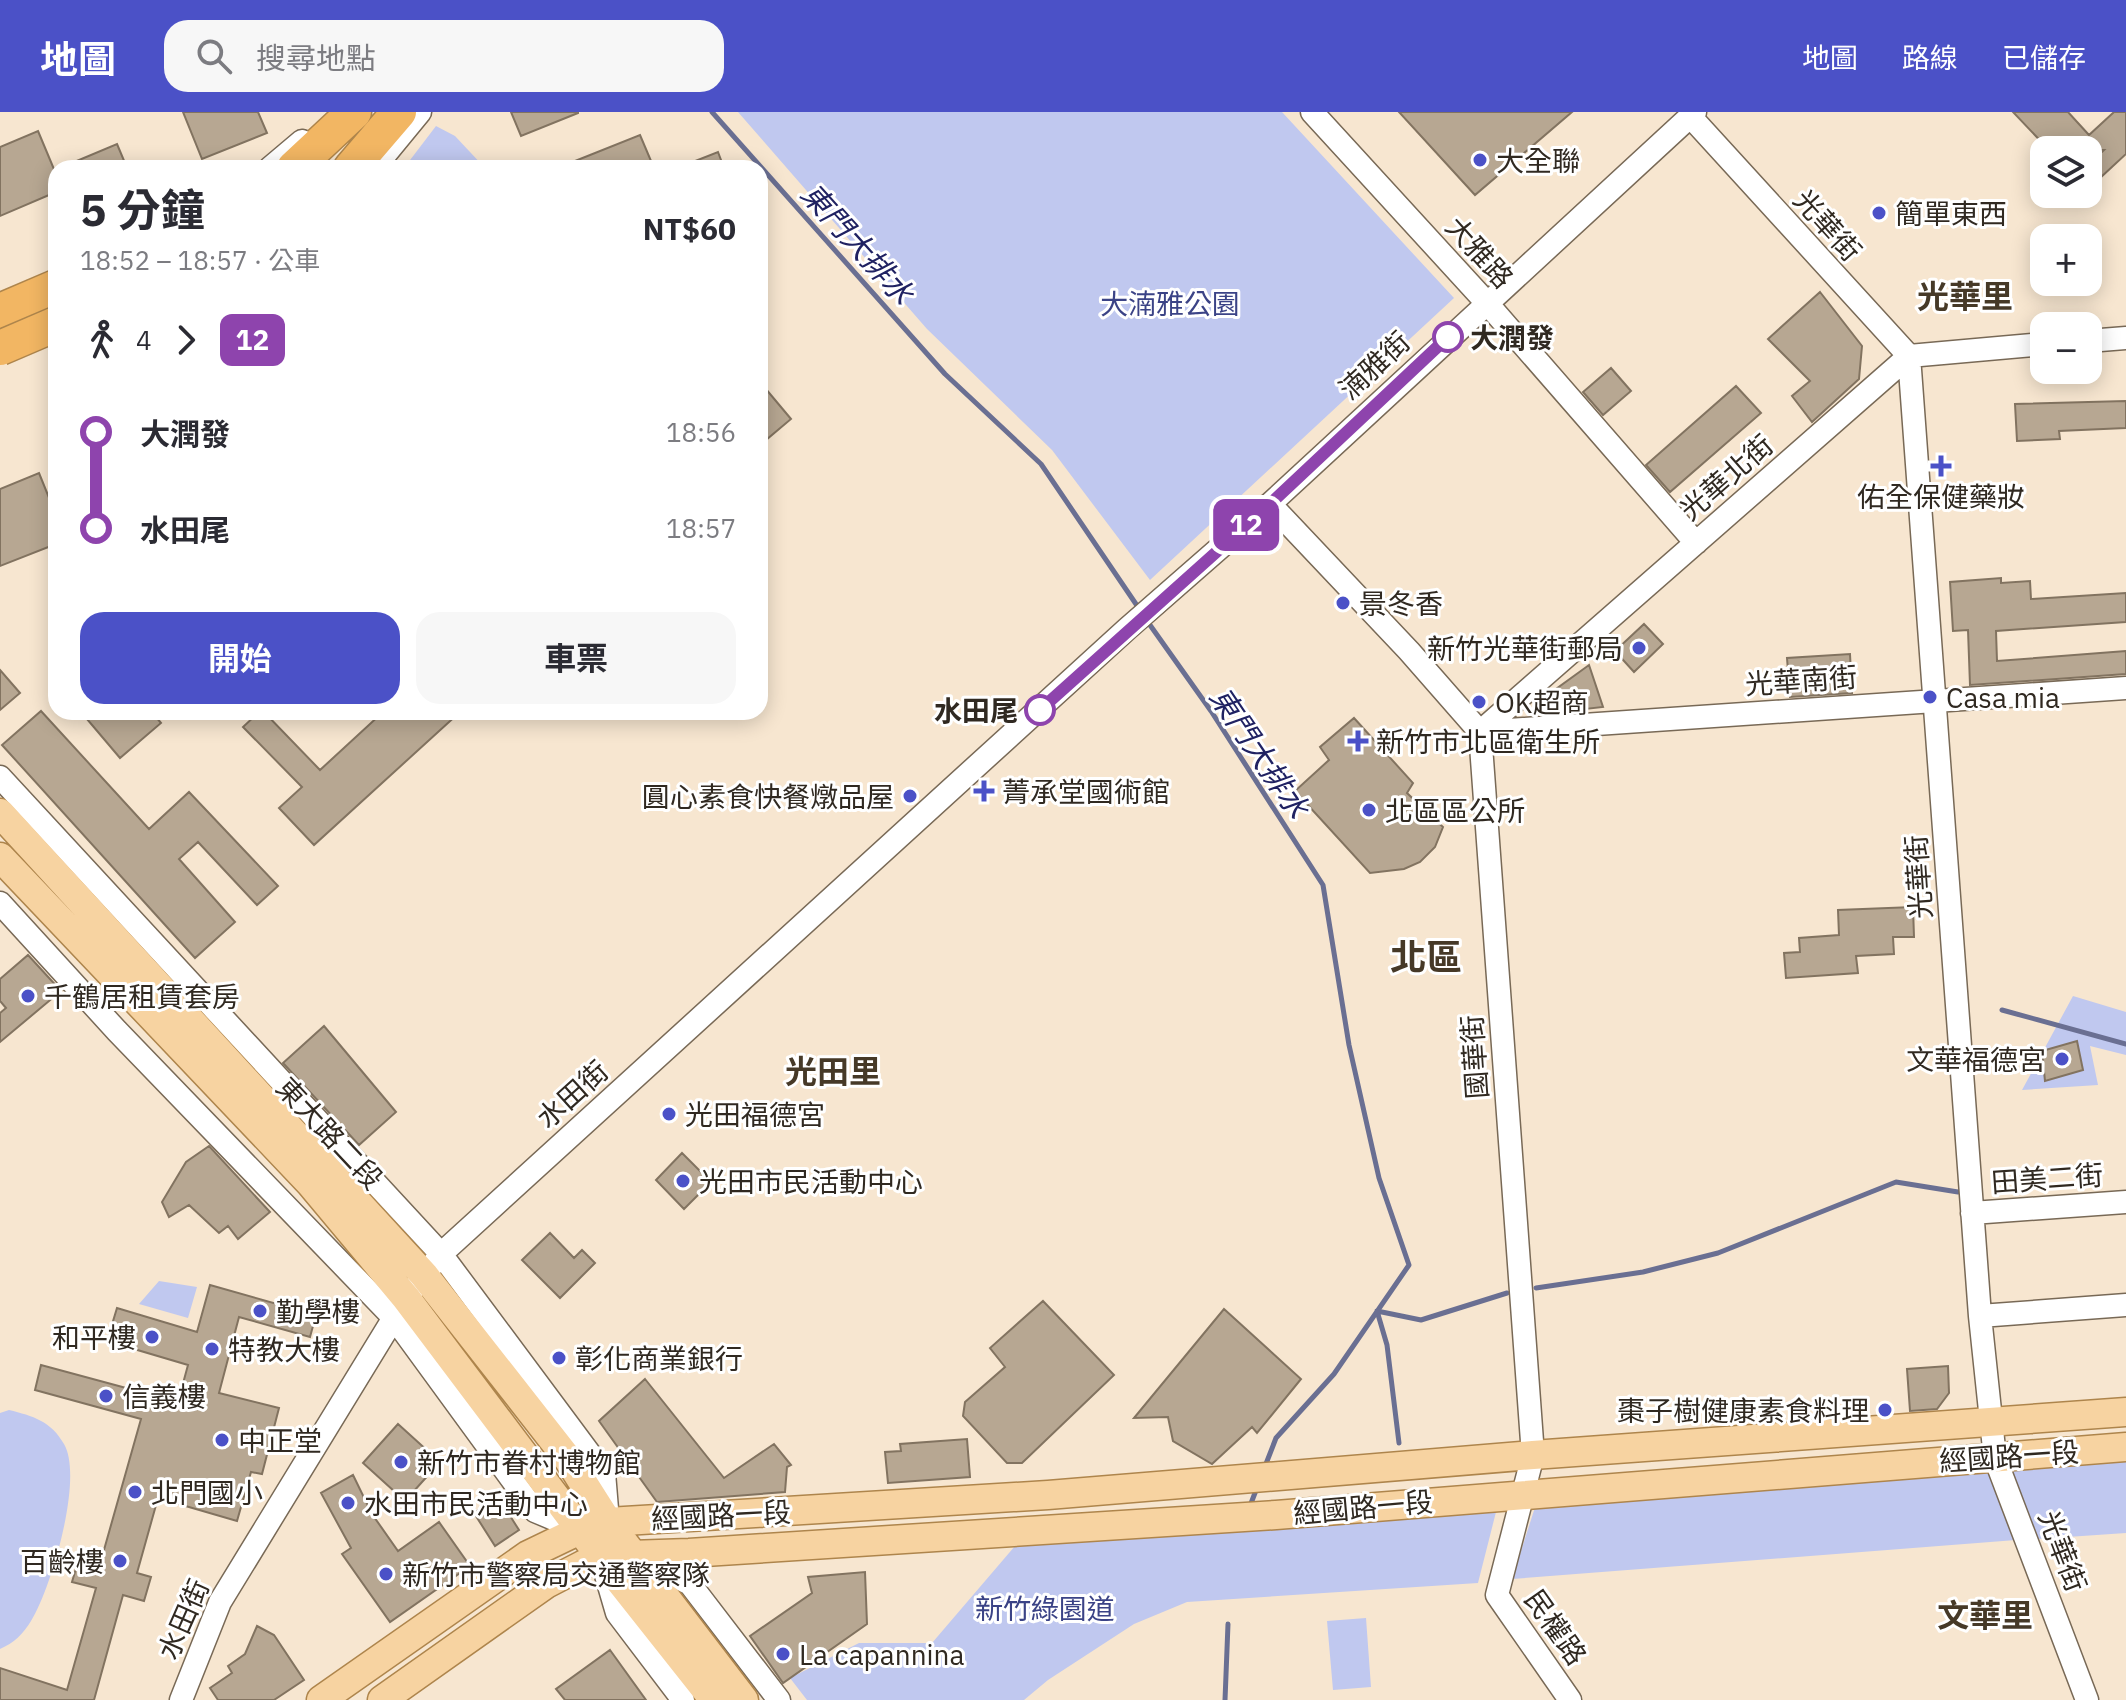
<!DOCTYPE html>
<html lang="zh-TW">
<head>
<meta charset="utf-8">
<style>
  :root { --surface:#fff; --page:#f7f7f7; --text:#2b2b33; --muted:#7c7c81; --accent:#4b51c7 }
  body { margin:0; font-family:"IBM Plex Sans","Noto Sans TC",sans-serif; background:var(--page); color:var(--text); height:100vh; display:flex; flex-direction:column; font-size:30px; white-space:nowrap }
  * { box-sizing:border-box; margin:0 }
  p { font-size:26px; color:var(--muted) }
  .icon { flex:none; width:44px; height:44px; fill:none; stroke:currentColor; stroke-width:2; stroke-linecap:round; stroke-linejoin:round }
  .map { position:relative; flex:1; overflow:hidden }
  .details { position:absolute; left:48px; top:48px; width:720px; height:560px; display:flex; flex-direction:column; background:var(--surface); border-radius:24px; box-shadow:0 4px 20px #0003 }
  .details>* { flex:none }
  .badge { padding:0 16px; border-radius:12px; font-size:28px; line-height:52px }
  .controls { position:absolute; left:2030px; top:24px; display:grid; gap:16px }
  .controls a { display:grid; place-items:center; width:72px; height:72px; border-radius:16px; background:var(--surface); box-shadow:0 4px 20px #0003; font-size:40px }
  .map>.badge { position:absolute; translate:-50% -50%; box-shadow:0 0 0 4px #fff }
  .legs { display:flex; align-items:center; gap:12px; height:88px; padding:0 32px; font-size:26px }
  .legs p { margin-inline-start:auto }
  .head { display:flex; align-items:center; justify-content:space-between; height:136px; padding:0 32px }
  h1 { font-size:44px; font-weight:700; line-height:60px }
  .action { display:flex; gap:16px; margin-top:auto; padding:16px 32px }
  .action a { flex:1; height:92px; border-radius:24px; background:var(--accent); color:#fff; font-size:32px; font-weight:700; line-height:92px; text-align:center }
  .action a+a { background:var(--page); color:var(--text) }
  ul { padding:0 32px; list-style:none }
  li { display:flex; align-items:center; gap:28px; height:96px; font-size:30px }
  li i { display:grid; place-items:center; width:12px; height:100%; margin:0 10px; background:currentColor }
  li i::after { content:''; width:20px; height:20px; margin:-10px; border:6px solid; border-radius:50%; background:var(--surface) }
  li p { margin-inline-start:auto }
  li:first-child i { background:linear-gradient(#0000 50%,currentColor 0) }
  li:last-child i { background:linear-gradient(currentColor 50%,#0000 0) }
  header { display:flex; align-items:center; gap:48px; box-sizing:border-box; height:112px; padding:0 40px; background:var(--accent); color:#fff }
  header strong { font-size:38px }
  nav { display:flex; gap:44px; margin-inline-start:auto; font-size:28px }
  .search { width:560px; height:72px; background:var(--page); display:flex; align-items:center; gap:20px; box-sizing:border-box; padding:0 28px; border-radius:24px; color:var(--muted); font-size:30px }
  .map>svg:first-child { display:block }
  .green { fill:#c0c8ef }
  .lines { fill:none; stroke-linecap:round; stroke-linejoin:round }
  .stream { stroke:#6a6f92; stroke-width:5 }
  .building { fill:#b7a792; stroke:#827360; stroke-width:2 }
  .minor-casing { stroke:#786956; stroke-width:25 }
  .major-casing { stroke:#ae854c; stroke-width:31 }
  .highway-casing { stroke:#ae854c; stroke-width:37 }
  .minor { stroke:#fff; stroke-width:22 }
  .major { stroke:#f7d3a1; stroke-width:28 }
  .highway { stroke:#f2b663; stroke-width:34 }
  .highway-bridge-casing { stroke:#ae854c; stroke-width:37; stroke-linecap:butt }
  .highway-bridge { stroke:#f2b663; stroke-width:34 }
  .line-1-casing { stroke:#fff; stroke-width:18 }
  .line-1 { stroke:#8e44ad; stroke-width:12 }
  .poi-dot { fill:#4b51c7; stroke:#fff; stroke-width:3 }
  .stop-1-dot { fill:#fff; stroke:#8e44ad; stroke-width:4 }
  .labels { text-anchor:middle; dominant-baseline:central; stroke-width:6; stroke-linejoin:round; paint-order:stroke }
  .poi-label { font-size:28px; fill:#302921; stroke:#fff; text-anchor:start }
  .street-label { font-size:28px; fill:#302921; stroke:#fff }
  .park-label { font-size:28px; fill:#3b4386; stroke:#fff }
  .stop-label { font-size:28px; font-weight:bold; fill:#302921; stroke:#fff; text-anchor:start }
  .water-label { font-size:30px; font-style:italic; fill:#202262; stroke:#fff }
  .quarter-label { font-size:32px; font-weight:bold; fill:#463927; stroke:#fff }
  .district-label { font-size:36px; font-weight:bold; fill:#463927; stroke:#fff }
</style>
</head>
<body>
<header>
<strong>地圖</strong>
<div class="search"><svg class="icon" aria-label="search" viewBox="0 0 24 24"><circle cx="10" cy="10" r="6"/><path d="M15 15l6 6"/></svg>搜尋地點</div>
<nav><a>地圖</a><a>路線</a><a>已儲存</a></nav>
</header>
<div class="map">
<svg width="2126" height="1588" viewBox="0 0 2126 1588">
  <rect width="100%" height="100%" fill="#f7e6d0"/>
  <path class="green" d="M738 0H1282L1454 186 1150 468 1052 338 927 217Z
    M436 14 455 24 485 56H404Z
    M2073 884 2126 900V943L2090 934 2098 973 2022 978Z
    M159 1169 197 1175 188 1206 139 1192Z
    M9 1298C33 1304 51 1309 64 1332 84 1366 51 1477 31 1509 23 1522 14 1531 0 1537V1301Z
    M2126 1347V1421L2038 1427 2011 1357Z
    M1990 1357 2016 1428 1512 1467 1538 1386Z
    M1496 1400 1478 1471 1187 1490 1134 1512 1048 1568 1024 1588H807L790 1566 859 1531H932L1015 1434Z
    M1366 1506 1371 1575 1333 1578 1327 1509Z"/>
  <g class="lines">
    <path class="stream" d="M712 0 945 262 1041 352 1140 498
      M1145 506 1211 599 1323 773 1349 933 1379 1066 1409 1153 1334 1262 1276 1326 1264 1357
      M2002 898 2126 932
      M1536 1176 1643 1160 1718 1141 1896 1070 1958 1080
      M1399 1331 1387 1233 1377 1199 1421 1208 1507 1181
      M1250 1394 1258 1373
      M1225 1588 1228 1512"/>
  </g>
  <path class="building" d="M183 0H258L267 21 202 47Z
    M511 0H578V1L521 24Z
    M1399 0H1572L1475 83Z
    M2013 0H2068L2089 23 2114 0H2126V42L2100 66 2088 53 2104 38H2049Z
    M38 19 56 62V80L0 104V35Z
    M640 23 654 56H560V55Z
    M117 32 125 51 114 56H60Z
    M718 40 724 56H680V55Z
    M1820 180 1862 234 1859 267 1812 310 1792 284 1810 269 1768 227Z
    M1611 256 1631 279 1603 303 1583 280Z
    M760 270 791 307 760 333Z
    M1736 274 1761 301 1670 380 1646 353Z
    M2126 289V316L2059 319 2060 327 2017 329 2015 292Z
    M39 361 56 403V432L0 454V377Z
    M2001 466V471L2030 469 2031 487 2126 481V510L1996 519 1997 549 2126 539V562L1970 573 1968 518 1953 519 1950 470Z
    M1644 512 1663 532 1634 560 1615 539Z
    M1850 542 1852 581 1790 585 1787 546Z
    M1589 553 1603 595 1550 601 1545 585Z
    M0 558 20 581 0 598Z
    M41 599 149 717 189 680 278 774 257 793 198 730 179 747 235 810 195 846 2 633Z
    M81 600H152L161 611 120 646Z
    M259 600H264L320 658 383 600H460L314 733 279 696 302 675 243 615Z
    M1354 606 1413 671 1407 681 1443 715 1435 735 1420 750 1404 757 1370 761 1295 679 1329 648 1320 635Z
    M1913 795 1914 825H1893L1894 842 1856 844 1858 861 1786 866 1784 841 1800 840 1799 826 1839 823 1838 798Z
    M28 843 61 879 0 930V901L6 896 0 889V867Z
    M324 914 396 1000 359 1033 283 951Z
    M2077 929 2083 958 2045 969 2042 939Z
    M209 1034 270 1100 238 1127 228 1114 219 1121 189 1093 169 1105 162 1090 186 1050Z
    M682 1041 711 1070 684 1097 656 1068Z
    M550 1121 574 1146 582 1138 595 1151 560 1186 522 1148Z
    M210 1173 316 1203 310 1225 239 1205 219 1281 279 1296 262 1362 251 1360 237 1409 158 1386 137 1461 151 1465 144 1489 123 1483 94 1588H0V1556L67 1578 96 1476 72 1470 79 1446 100 1452 141 1307 35 1278 41 1253 178 1290 188 1253 107 1229 117 1196 197 1220Z
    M1043 1189 1114 1263 1022 1351H1007L963 1304 965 1290 1005 1255 990 1236Z
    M1224 1197 1301 1267 1257 1321 1252 1315 1212 1352 1173 1329 1168 1305 1134 1306Z
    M1948 1254 1949 1281 1937 1297 1910 1299 1907 1257Z
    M645 1267 724 1366 774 1332 791 1353 787 1355 785 1380 657 1390 599 1309Z
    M398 1312 440 1350 405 1389 363 1351Z
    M967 1327 970 1365 888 1371 885 1340 901 1339 900 1332Z
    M353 1363 372 1402 398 1439 439 1410 470 1454 390 1510 342 1442 351 1436 321 1381Z
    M498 1385 519 1418 495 1434 474 1401Z
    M865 1460 867 1512 783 1571 750 1524 812 1481 808 1465Z
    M257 1514 274 1523 304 1568 274 1588H218L210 1576 232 1561 228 1554 245 1542Z
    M610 1538 646 1588H565L556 1577Z"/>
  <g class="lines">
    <defs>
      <path id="minor" d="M1312 0 1486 190 1696 431
        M1690 4 1909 244 1980 1204 1995 1346 2087 1588
        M270 56 302 29
        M374 56 420 0
        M2088 229 2126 226
        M1270 392 1409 539 1480 620 1533 1343 1497 1483 1570 1588
        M1480 620 1909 244 2044 232
        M1480 620 2126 576
        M0 665 441 1142 604 1361 608 1409
        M0 791 117 919 394 1206 535 1399 580 1418
        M1972 1101 2126 1090
        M1980 1204 2126 1193
        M636 1444 690 1472 779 1588
        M603 1453 617 1501 683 1588
        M181 1588 220 1490 406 1186 441 1142 1127 517 1270 392 1695 0"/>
      <path id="major" d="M0 701 424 1163 568 1347 608 1410 744 1588
        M0 745 310 1071 406 1186 600 1444 714 1588
        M321 1588 528 1443 580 1418 608 1410 1048 1383 1533 1343 2126 1300
        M382 1588 546 1472 600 1444 689 1441 1276 1403 2126 1335"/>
      <path id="highway" d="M294 56 354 0
        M351 56 399 0
        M0 199 56 175"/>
    </defs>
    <use href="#minor" class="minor-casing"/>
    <use href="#major" class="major-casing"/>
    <use href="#highway" class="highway-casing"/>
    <use href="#minor" class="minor"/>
    <use href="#major" class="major"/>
    <use href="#highway" class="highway"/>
    <defs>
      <path id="highway-bridge" d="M0 236 56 212"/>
    </defs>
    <use href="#highway-bridge" class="highway-bridge-casing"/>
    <use href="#highway-bridge" class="highway-bridge"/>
  </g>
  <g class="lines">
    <defs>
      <path id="line-1" d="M1040 598 1270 392 1448 225"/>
    </defs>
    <use href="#line-1" class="line-1-casing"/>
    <use href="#line-1" class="line-1"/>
  </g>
  <g class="poi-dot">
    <circle cx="1480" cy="48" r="8"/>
    <circle cx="1879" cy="101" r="8"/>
    <path d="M1937 342h8v8h8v8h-8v8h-8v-8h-8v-8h8z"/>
    <circle cx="1343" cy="491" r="8"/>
    <circle cx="1639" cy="536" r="8"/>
    <circle cx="1930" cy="585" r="8"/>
    <circle cx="1479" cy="590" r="8"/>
    <path d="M1354 617h8v8h8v8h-8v8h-8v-8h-8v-8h8z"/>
    <path d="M980 667h8v8h8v8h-8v8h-8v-8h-8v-8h8z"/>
    <circle cx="910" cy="684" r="8"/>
    <circle cx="1369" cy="698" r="8"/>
    <circle cx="28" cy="884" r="8"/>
    <circle cx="2062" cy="947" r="8"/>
    <circle cx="669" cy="1002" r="8"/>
    <circle cx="683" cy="1069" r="8"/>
    <circle cx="260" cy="1199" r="8"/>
    <circle cx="152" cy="1225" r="8"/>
    <circle cx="212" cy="1237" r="8"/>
    <circle cx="559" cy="1246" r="8"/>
    <circle cx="106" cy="1284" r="8"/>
    <circle cx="1885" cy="1298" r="8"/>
    <circle cx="222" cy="1328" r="8"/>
    <circle cx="401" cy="1350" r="8"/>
    <circle cx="135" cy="1380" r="8"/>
    <circle cx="348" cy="1391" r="8"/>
    <circle cx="120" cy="1449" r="8"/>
    <circle cx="386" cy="1462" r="8"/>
    <circle cx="783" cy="1542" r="8"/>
  </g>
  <g class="stop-1-dot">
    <circle cx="1448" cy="225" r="14"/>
    <circle cx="1040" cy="598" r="14"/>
  </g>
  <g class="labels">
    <g class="poi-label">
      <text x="1496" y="48">大全聯</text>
      <text x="1895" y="101">簡單東西</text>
      <text x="1941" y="384" text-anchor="middle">佑全保健藥妝</text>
      <text x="1359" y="491">景冬香</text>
      <text x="1623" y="536" text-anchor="end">新竹光華街郵局</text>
      <text x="1946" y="585">Casa mia</text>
      <text x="1495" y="590">OK超商</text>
      <text x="1376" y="629">新竹市北區衛生所</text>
      <text x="1002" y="679">菁承堂國術館</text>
      <text x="894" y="684" text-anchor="end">圓心素食快餐燉品屋</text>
      <text x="1385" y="698">北區區公所</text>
      <text x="44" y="884">千鶴居租賃套房</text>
      <text x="2046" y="947" text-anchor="end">文華福德宮</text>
      <text x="685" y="1002">光田福德宮</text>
      <text x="699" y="1069">光田市民活動中心</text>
      <text x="276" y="1199">勤學樓</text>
      <text x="136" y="1225" text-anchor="end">和平樓</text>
      <text x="228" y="1237">特教大樓</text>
      <text x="575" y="1246">彰化商業銀行</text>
      <text x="122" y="1284">信義樓</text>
      <text x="1869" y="1298" text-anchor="end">棗子樹健康素食料理</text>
      <text x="238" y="1328">中正堂</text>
      <text x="417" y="1350">新竹市眷村博物館</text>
      <text x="151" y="1380">北門國小</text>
      <text x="364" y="1391">水田市民活動中心</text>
      <text x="104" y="1449" text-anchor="end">百齡樓</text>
      <text x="402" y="1462">新竹市警察局交通警察隊</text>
      <text x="799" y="1542">La capannina</text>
    </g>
    <g class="street-label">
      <text transform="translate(1828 113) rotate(48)">光華街</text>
      <text transform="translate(1480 140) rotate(48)">大雅路</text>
      <text transform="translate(1374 253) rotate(-43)">湳雅街</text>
      <text transform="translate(1726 365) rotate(-41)">光華北街</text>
      <text transform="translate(1801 568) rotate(-4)">光華南街</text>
      <text transform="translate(1918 765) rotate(-94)">光華街</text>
      <text transform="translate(1474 945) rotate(-94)">國華街</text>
      <text transform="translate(572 982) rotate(-42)">水田街</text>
      <text transform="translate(330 1021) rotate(47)">東大路二段</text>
      <text transform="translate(2047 1066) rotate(-4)">田美二街</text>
      <text transform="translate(2009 1344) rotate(-4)">經國路一段</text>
      <text transform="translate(1363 1395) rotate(-5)">經國路一段</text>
      <text transform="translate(721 1403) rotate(-3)">經國路一段</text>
      <text transform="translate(2063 1439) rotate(69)">光華街</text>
      <text transform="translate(183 1507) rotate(-66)">水田街</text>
      <text transform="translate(1556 1515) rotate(55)">民權路</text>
    </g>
    <g class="park-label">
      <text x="1170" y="191">大湳雅公園</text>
      <text x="1045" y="1496">新竹綠園道</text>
    </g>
    <g class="stop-label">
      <text x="1470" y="225">大潤發</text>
      <text x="1018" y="598" text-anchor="end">水田尾</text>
    </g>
    <g class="water-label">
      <text transform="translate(858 131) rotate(48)">東門大排水</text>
      <text transform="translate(1260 640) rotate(56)">東門大排水</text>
    </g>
    <g class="quarter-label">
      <text x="1965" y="184">光華里</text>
      <text x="833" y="959">光田里</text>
      <text x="1985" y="1503">文華里</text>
    </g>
    <g class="district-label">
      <text x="1426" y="844">北區</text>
    </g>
  </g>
</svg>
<div class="controls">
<a><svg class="icon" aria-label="layers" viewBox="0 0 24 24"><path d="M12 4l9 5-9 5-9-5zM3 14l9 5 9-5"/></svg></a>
<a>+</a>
<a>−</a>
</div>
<b class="badge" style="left:1246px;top:413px;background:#8e44ad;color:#fff">12</b>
<section class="details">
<div class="head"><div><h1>5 分鐘</h1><p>18:52 – 18:57 · 公車</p></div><b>NT$60</b></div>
<div class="legs"><svg class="icon" aria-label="walk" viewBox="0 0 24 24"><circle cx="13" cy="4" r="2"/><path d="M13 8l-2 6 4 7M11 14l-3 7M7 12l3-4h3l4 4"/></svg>4<svg class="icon" aria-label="forward" viewBox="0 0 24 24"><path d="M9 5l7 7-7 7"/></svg><b class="badge" style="background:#8e44ad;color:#fff">12</b></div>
<ul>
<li><i style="color:#8e44ad"></i><b>大潤發</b><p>18:56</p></li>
<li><i style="color:#8e44ad"></i><b>水田尾</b><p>18:57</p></li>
</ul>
<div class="action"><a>開始</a><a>車票</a></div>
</section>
</div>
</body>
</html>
